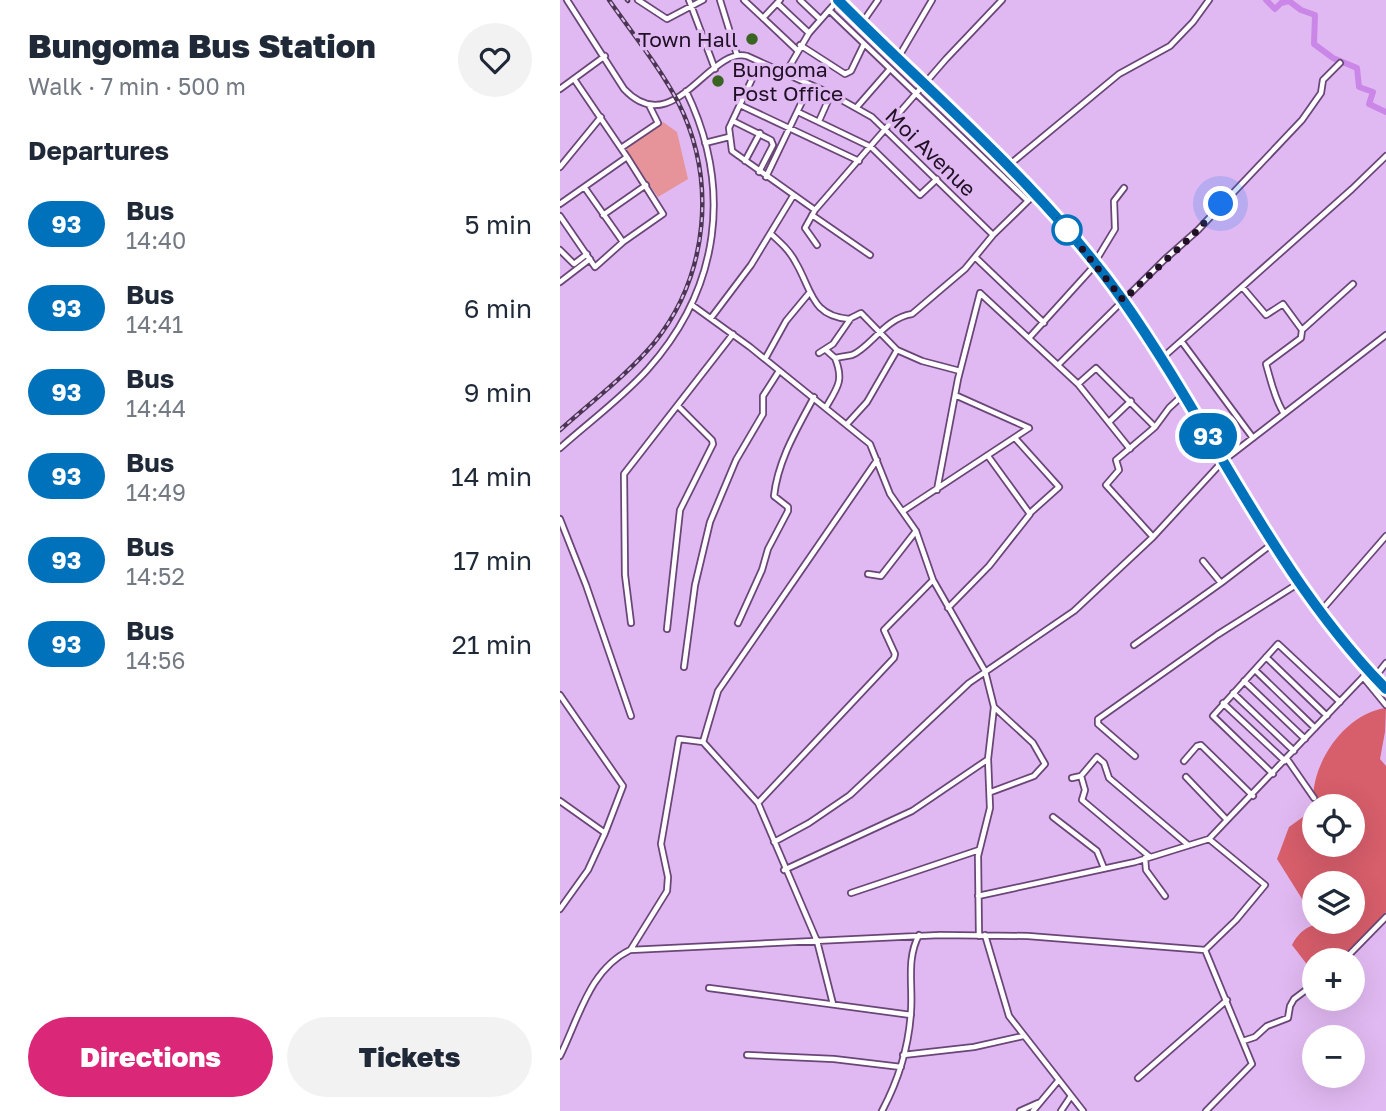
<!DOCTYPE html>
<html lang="en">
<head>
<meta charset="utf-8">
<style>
  :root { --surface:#fff; --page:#f2f2f3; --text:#1f2937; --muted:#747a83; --accent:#db2777 }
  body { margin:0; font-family:"Golos Text",sans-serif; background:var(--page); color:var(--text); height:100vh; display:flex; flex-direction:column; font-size:26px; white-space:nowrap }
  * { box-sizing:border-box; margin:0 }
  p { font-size:23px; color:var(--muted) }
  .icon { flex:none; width:38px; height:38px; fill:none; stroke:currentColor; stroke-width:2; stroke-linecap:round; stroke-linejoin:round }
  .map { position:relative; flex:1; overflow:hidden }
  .panel { display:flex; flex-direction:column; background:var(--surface); width:560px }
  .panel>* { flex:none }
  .badge { padding:0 14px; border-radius:23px; font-size:24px; line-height:46px }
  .tools { position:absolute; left:742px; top:794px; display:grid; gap:14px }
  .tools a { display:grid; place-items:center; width:63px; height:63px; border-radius:50%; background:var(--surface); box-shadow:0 7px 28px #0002; font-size:35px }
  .you { position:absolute; width:35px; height:35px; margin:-18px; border:5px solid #fff; border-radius:50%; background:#1a73e8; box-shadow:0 0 0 10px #1a73e833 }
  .map>.badge { position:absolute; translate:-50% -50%; box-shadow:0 0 0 4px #fff }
  h2 { padding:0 28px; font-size:26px; line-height:63px }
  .round { display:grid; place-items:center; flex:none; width:74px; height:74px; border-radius:37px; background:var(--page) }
  .overview { display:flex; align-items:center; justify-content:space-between; height:119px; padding:0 28px }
  h1 { font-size:33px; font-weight:800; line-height:52px }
  .action { display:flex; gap:14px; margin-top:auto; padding:14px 28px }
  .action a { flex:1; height:80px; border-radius:42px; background:var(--accent); color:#fff; font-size:28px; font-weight:800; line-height:80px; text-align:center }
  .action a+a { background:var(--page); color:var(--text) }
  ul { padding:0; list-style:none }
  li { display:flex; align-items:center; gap:21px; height:84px; padding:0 28px }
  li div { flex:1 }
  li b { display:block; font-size:26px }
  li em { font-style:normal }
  li .badge { min-width:77px; font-weight:700; text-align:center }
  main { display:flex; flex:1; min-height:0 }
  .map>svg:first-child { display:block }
  .green { fill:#e69499 }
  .forest { fill:#d75e6b; fill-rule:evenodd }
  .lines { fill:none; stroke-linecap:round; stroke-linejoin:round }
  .river { stroke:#cb87e7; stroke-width:6 }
  .minor-casing { stroke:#6a4678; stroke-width:8 }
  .major-casing { stroke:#6a4678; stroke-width:10 }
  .minor { stroke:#fff; stroke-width:4.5 }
  .major { stroke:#fff; stroke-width:7 }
  .rail-casing { stroke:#4a3652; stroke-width:4.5 }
  .rail { stroke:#e1b9f2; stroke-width:2; stroke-dasharray:5; stroke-linecap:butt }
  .line-casing { stroke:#fff; stroke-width:16 }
  .line { stroke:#0072bc; stroke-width:10 }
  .walk { stroke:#1f1024; stroke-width:7; stroke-dasharray:0 12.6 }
  .poi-dot { fill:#396421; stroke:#e1b9f2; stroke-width:2.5 }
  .stop-dot { fill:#fff; stroke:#0072bc; stroke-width:3.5 }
  .labels { text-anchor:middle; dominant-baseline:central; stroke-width:7; stroke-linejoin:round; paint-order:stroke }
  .poi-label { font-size:21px; fill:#1f1024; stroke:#e1b9f2; text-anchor:end }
  .street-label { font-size:21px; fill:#1f1024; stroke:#e1b9f2 }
</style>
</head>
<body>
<main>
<section class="panel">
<div class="overview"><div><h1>Bungoma Bus Station</h1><p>Walk · 7 min · 500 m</p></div><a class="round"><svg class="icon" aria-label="heart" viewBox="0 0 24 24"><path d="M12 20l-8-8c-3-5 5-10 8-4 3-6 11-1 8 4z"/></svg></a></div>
<h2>Departures</h2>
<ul>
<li><span class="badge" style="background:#0072bc;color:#fff">93</span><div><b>Bus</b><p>14:40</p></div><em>5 min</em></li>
<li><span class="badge" style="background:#0072bc;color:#fff">93</span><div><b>Bus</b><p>14:41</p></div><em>6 min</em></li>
<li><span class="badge" style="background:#0072bc;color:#fff">93</span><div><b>Bus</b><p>14:44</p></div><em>9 min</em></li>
<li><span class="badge" style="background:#0072bc;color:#fff">93</span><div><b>Bus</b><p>14:49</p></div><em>14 min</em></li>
<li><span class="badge" style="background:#0072bc;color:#fff">93</span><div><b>Bus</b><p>14:52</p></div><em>17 min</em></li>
<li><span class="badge" style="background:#0072bc;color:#fff">93</span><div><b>Bus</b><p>14:56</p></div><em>21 min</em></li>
</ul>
<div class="action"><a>Directions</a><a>Tickets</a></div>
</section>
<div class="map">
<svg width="826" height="1111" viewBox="0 0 826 1111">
  <rect width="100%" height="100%" fill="#e1b9f2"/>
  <path class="green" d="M103 122 117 132 128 179 98 197 64 148Z"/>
  <path class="forest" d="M826 708 825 732 820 759 826 766V912L781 961H754V984L747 990 749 967 732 945C745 919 767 922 793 922V884H754V918L717 859 729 827 754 809C747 768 784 713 826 708ZM754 807H793V845H754Z"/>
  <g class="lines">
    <path class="river" d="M706 0 715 9 721 3 729 1 741 10 755 15 754 44 773 58 797 68 799 87 813 92 809 104 826 112"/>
    <defs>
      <path id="minor" d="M7 0 64 89C114 142 149 46 187 56L271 94 312 117 433 235
        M78 0 107 19 143 0
        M129 0 155 69
        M160 0 177 55
        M184 0 237 50
        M240 0 260 19
        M217 3 249 33
        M269 10 468 201
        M203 18 220 0
        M302 23 318 0
        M240 45 285 74 291 71 304 44
        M338 58 372 0
        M200 62 169 128 172 151 255 210
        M225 74 249 33 278 0
        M0 89 45 56
        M180 105 299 161
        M296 108 330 69
        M238 112 311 147 360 195 377 179
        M173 121 211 140 213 145 199 172
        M259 121 271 94
        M145 143 169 137
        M61 148 98 123 89 105
        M185 161 200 133
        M449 165 559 74 610 46 633 22 649 0
        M0 167 41 117
        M206 177 250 85
        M0 204 67 157 14 79
        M43 215 86 185
        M252 215 310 255
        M0 216 35 267 63 242 25 188
        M211 234C221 243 230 251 236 263 252 290 251 316 289 319L301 313 337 350 362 361 400 371
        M63 242 103 214 67 157
        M257 245 245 228 255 210 386 59 442 0
        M0 250 14 264 27 254
        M416 258 484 323
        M535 262 555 229 554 201 564 188
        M0 282 30 259
        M683 288 706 315 723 304 742 330 793 284
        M132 305 190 347 310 444 330 494 356 531 373 580 425 671 434 707 428 759 430 808 418 856 419 936
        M151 318 191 265 233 196
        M469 338 536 264
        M622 342 693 438
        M266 350 275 358C280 357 286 356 292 355 310 348 325 318 352 314L405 269 433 235 475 194
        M259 353 273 344 291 318
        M205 359 226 321 250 292
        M601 359 792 189 826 156
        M498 365 604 260 638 230 742 120 761 93 763 80 780 63
        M518 384 536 368 595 427
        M266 407C278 387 284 380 275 358
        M723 412C714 397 711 381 706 364L741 338 742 330
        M549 422 571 401
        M287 424 307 402 337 350
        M455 438 499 487 470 513
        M0 448C29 422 62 398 88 369 160 288 173 188 126 91
        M377 490 398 379 420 293 518 384 570 449
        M343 511 469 428 395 395
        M0 519 26 585 71 716
        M593 537 546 485 559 470 556 460 595 427 609 408 623 395
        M643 561 661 583 712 544
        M308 574 321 576 356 531
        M388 608 429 566 470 514 428 456
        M760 612 826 536
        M71 623 65 575 64 474 173 334
        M178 623 202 570 208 549 228 511V507L214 496C218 460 237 429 254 397
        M107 629 120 510 153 444 152 440 118 406
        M574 645 661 583
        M706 657 767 716
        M124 667 135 585 150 522 176 460 203 414V396L219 371
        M695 670 755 728
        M803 677 826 705
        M815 677 826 663
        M684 681 745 739
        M673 693 734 751
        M0 695 63 786 45 833
        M663 703 725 761
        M143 742 158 691 317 460
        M575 756 538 724V719L657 635 739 583
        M727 759 754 798
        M624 761 637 746 641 745 693 796
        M713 774 653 716 718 644 780 702
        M521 776 525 790 522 800 590 857
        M626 777 667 820
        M512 778 521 776 537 757 544 763 549 778 627 844
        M431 792 474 776 485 764 473 743 434 707
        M0 801 45 833 28 870 0 909
        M198 803 334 658 335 654 324 630 373 580
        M493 817 537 851 544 868
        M214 842 249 823 290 795 409 683 514 611 593 537 663 461 826 335
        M585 858 586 870 605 896
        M224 870 352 811 427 760
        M291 893 419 850
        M418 896 575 862 649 839 809 671
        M425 935 449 1016 523 1111
        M71 949 107 891 108 877 101 844 119 739 143 742 198 803 257 941 273 1004
        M645 950 692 1064 646 1111
        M783 961 826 917
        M149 988 351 1015
        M683 1041 695 1037 707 1026 728 1018 730 1006 734 999 754 984
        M187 1055 274 1059 341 1067
        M343 1055 414 1047 463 1036
        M0 1056C19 1018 29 970 70 950L380 935 468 936 645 950 676 920 705 885 649 839
        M578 1078 667 1000
        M322 1111C338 1081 349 1045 351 1011 353 985 346 959 359 935
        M460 1111 478 1103
        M473 1111 498 1081
        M501 1111 511 1096"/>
      <path id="major" d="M278 0C374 99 482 186 562 299 612 370 653 447 697 521 731 578 780 641 826 689"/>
    </defs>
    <use href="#minor" class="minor-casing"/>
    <use href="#major" class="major-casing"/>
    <use href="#minor" class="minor"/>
    <use href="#major" class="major"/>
    <defs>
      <path id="rail" d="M67 0 68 1
        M0 430C31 402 67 375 94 343 149 275 157 179 118 102 99 66 72 33 49 0"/>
    </defs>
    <use href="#rail" class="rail-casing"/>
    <use href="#rail" class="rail"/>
  </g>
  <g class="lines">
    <defs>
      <path id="line" d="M278 0C375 98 482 186 562 299 653 428 714 575 826 689"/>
    </defs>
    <use href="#line" class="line-casing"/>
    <use href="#line" class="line"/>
    <path class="walk" d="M507 230 499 220 563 300 635 233 661 204"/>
  </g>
  <g class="poi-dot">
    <circle cx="192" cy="39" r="7"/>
    <circle cx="158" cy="81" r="7"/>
  </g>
  <circle class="stop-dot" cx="507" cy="230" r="14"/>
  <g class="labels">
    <g class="poi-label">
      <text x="178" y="39">Town Hall</text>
      <text x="172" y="69" text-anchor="start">Bungoma<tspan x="172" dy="24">Post Office</tspan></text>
    </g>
    <g class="street-label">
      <text transform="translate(371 152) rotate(44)">Moi Avenue</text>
    </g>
  </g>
</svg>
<div class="tools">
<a><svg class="icon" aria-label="locate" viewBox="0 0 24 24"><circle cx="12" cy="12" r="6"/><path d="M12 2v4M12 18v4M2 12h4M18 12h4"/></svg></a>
<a><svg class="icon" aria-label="layers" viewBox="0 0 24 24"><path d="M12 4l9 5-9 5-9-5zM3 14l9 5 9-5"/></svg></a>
<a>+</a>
<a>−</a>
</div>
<div class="you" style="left:661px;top:204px"></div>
<b class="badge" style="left:648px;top:436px;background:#0072bc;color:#fff">93</b>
</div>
</main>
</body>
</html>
